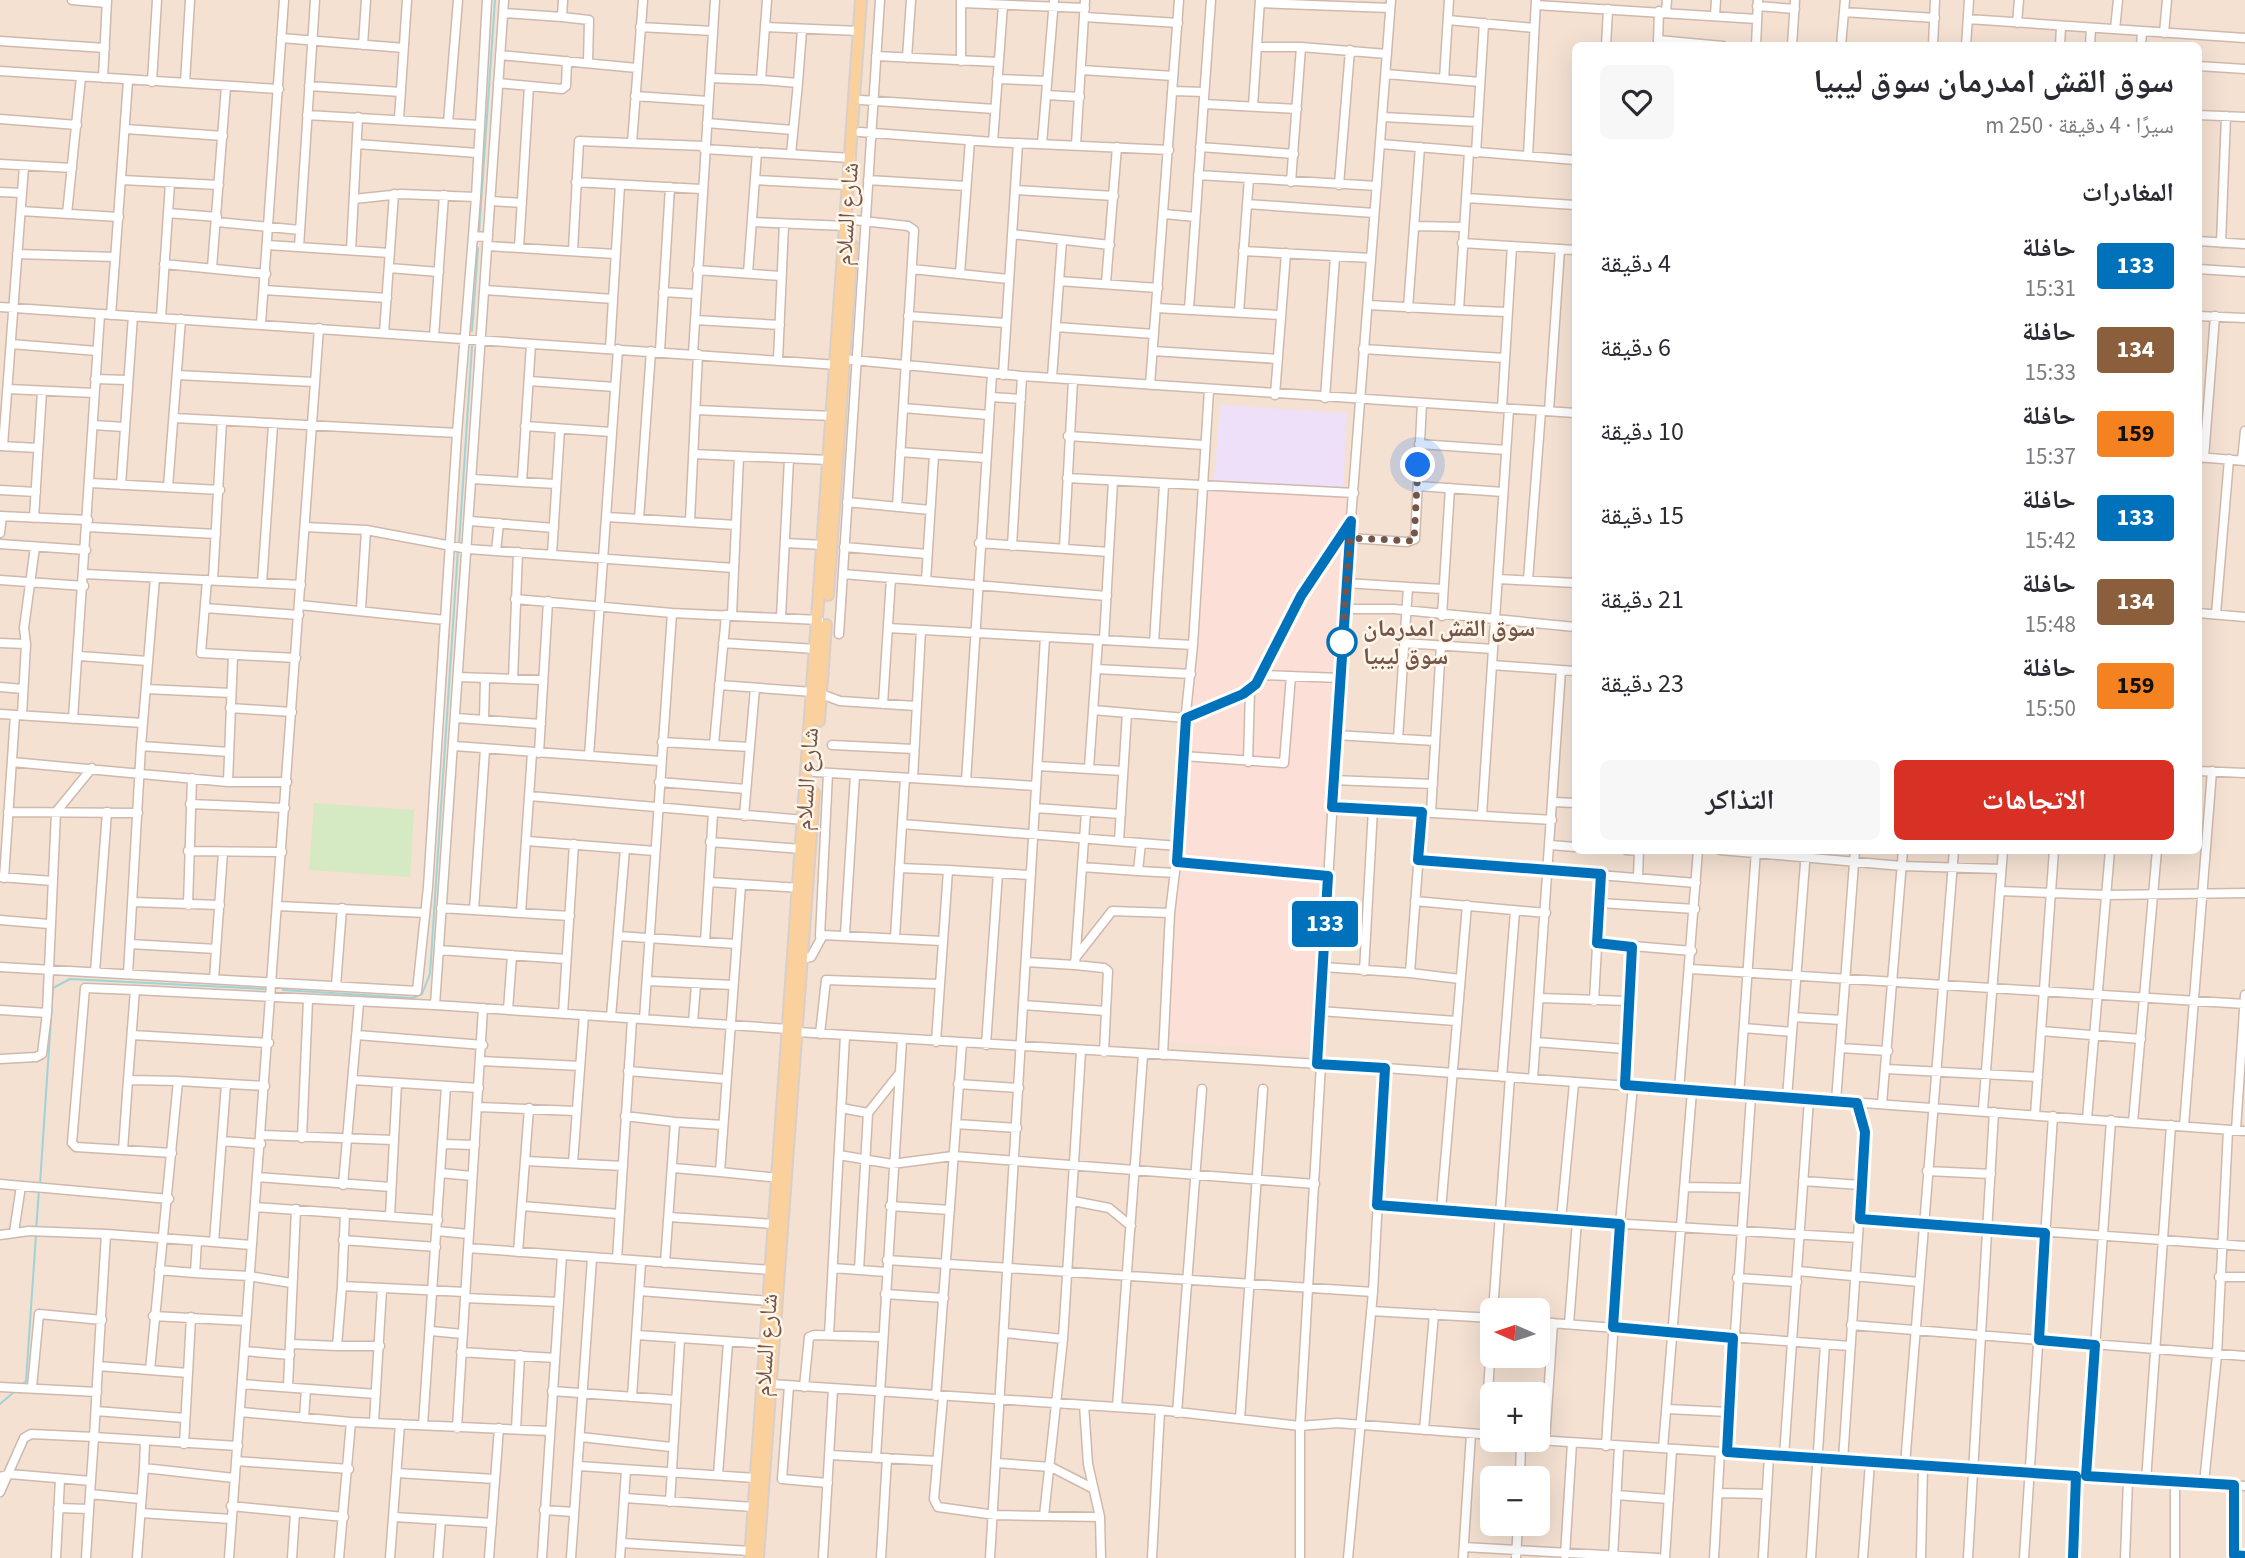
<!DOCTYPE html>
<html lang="ar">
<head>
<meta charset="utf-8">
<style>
  :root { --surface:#fff; --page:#f7f7f7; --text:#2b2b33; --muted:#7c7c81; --accent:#d93025 }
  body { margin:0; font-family:"Source Sans 3","Noto Naskh Arabic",sans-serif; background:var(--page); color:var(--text); direction:rtl; height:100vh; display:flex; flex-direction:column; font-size:26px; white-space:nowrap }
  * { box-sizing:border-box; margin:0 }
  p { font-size:23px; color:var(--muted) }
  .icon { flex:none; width:38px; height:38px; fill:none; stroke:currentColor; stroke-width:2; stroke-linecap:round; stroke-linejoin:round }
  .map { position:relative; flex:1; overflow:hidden; direction:ltr }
  .panel { position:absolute; left:1572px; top:42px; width:630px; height:812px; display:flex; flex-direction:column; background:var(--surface); border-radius:10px; box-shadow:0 7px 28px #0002; direction:rtl }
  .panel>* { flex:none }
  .badge { padding:0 14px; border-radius:5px; font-size:24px; line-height:46px }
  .needle { width:46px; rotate:273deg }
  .buttons { position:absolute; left:1480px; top:1298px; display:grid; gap:14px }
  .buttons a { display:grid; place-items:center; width:70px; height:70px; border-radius:10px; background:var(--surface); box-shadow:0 7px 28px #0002; font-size:35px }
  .you { position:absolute; width:35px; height:35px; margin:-18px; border:5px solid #fff; border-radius:50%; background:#1a73e8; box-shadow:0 0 0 10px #1a73e833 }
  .map>.badge { position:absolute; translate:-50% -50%; box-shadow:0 0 0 4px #fff }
  h2 { padding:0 28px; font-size:26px; line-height:63px }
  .round { display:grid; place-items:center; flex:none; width:74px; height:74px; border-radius:10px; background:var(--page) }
  .headline { display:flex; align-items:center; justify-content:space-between; height:119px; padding:0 28px }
  h1 { font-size:33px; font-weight:700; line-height:52px }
  .button { display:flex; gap:14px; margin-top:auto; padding:14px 28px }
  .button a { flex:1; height:80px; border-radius:10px; background:var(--accent); color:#fff; font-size:28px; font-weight:700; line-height:80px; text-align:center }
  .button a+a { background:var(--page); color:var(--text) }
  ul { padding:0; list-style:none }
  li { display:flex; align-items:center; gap:21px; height:84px; padding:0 28px }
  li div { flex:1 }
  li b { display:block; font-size:26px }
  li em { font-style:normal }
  li .badge { min-width:77px; font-weight:700; text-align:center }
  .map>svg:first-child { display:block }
  .residential { fill:#f4e1d2; fill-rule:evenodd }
  .commercial { fill:#fcdfd7 }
  .education { fill:#ede0f8 }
  .green { fill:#d5e9c2 }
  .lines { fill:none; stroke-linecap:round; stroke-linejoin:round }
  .stream { stroke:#9ed3d7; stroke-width:2 }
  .minor-casing { stroke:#cfb9ad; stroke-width:11 }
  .major-casing { stroke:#d8cfcc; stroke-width:14 }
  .minor { stroke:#fff; stroke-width:8 }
  .major { stroke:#fad09c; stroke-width:10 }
  .line-casing { stroke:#fff; stroke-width:16 }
  .line { stroke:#0072bc; stroke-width:10 }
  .walk { stroke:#745549; stroke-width:7; stroke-dasharray:0 12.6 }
  .stop-dot { fill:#fff; stroke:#0072bc; stroke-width:3.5 }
  .labels { text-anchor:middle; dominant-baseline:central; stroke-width:5; stroke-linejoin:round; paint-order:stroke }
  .street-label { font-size:24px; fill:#745549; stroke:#fff5e9 }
  .stop-label { font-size:24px; font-weight:bold; fill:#745549; stroke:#fff5e9; text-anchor:start }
</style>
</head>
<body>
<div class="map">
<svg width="2245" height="1558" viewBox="0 0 2245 1558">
  <rect width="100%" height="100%" fill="#fcf0e3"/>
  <path class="residential" d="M0 0H2245V1558H0ZM1575 46H2198V850H1575ZM1493 1311H1538V1356H1493ZM1493 1395H1538V1440H1493ZM1493 1479H1538V1524H1493Z"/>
  <path class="commercial" d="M1206 492 1349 496 1308 1051 1167 1042Z"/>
  <path class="education" d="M1220 405 1347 413 1343 488 1214 480Z"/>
  <path class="green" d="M314 803 414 810 410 877 309 870Z"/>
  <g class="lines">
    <path class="stream" d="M479 233 495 0
      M472 331 478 248
      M459 544 472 346
      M283 990 412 998 422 994 430 974 458 549
      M40 1184 53 988 70 979 264 989
      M36 1230 39 1190
      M22 1385 26 1381 36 1235
      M0 1404 15 1391"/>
    <defs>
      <path id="minor" d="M72 0 106 3
        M767 0 761 80 798 83 791 154
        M962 3 1085 8
        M1260 3 1390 8
        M1536 5 1757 19
        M1757 6 1795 9
        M1666 12 1667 0
        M1844 12 1935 18
        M503 13 562 17 563 0
        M1715 15 1716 0
        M562 17 589 20 588 63
        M1085 17 1178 23
        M1968 19 2245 38
        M1448 20 1534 28
        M2017 23 2019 0
        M640 27 713 31
        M765 27 859 31
        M2115 29 2118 0
        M2164 33 2167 0
        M281 38 404 48
        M1658 40 1723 46
        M0 41 105 48
        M1658 43 1659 11
        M363 45 366 0
        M1606 46 1608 9
        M1756 46 1758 0
        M1792 46 1795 0
        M1841 46 1845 0
        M1933 46 1935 0
        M1966 46 1969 0
        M2060 46 2061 26
        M2090 46 2091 28
        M2141 46 2142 31
        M1257 47H1301L1387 54
        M500 55 637 68
        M876 56 998 62
        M907 58 911 0
        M961 61V0
        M2198 66 2245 69
        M1082 70 1173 76
        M0 71 279 89
        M1386 74 1480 82
        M103 78 107 0
        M710 78 761 80
        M997 79 1047 81
        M1444 79 1449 0
        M152 82 157 0
        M185 83 190 0
        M498 83 562 89 566 86 567 61
        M798 83 802 30
        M309 86 401 92
        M1173 91 1204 92
        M1046 95 1080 97
        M635 96 708 101
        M861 100 995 109
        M1204 104 1297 109
        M1253 106 1260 0
        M307 115 479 125
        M2198 115 2245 117
        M1383 117 1478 122
        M0 119 77 125
        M399 119 407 0
        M448 123 458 0
        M707 123 793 130
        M126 129 223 136
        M860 132 993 142 1169 150
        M993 142 1003 5
        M632 143 643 0
        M357 144 477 153
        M1042 144 1054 0
        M1381 144 1575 160
        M1076 145 1085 0
        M1200 147 1294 154
        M704 149 851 158
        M1476 153 1484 23
        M1528 156 1536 0
        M0 164 72 168
        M1198 175 1377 186
        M122 180 219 185
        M755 180 849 185
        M868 180 966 186
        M576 182 701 189
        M1291 182 1301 47
        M1339 185 1350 50
        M1015 190 1114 196
        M0 192 22 193
        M476 197 487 0
        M1466 198 1575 205
        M354 199 401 194 476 197 473 236 488 237
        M491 201 522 203
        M1247 204 1374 213
        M21 211 119 217
        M168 213 217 217
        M67 214 81 77
        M1165 214 1195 217
        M854 220 908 226 914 230 897 507
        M217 222 300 230
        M752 222 846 226
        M1414 226 1463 227
        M1012 234 1110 245
        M2198 241 2245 244
        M1462 243 1575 250
        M2221 243 2226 116
        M267 245 390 253
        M488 246 615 254
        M299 247 315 0
        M519 248 529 86
        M351 250 358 117
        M573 250 579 141 704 146
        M1243 251 1371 258
        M17 254 115 257
        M164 264 266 274
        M212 268 226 86
        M389 268 439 272
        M912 269 1008 279
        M2198 269 2245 272
        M697 270 781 276
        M748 273 757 152
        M960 274 970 140
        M1059 281 1158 288
        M1106 283 1117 147
        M264 290 387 298
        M485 290 613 299
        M663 292 696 294
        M1368 305 1459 310 1469 152
        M0 307 838 365
        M1156 308 1280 315
        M1408 308 1420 147
        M1189 309 1211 0
        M1459 310 1506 312
        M1239 312 1249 178
        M111 315 128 81
        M908 316 1005 323
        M2198 316 2245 318
        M161 318 170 183
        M695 320 780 325
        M261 324 284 0
        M1056 327 1154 334
        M384 333 394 194
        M434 337 444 195
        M11 344 97 351
        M610 349 620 185
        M1363 349 1504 358
        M660 351 670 187
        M1153 351 1278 359
        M693 354 715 0
        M842 359 1022 376 1575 413
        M778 360 784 224
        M177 375 314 382
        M1003 375 1018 143
        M1052 378 1062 240
        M95 379 127 380
        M529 381 615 387
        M1150 385 1179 0
        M8 389 94 393
        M1275 395 1286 253
        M991 397 1021 399
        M1325 398 1335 257
        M903 408 989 415
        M1502 408 1512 246
        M696 410 833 416
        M1549 411 1560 249
        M174 418 457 433 473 236
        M93 425 124 427
        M525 426 611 432
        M1068 436 1204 445
        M1419 444 1506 450
        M0 446 38 448
        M3 446 24 166
        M900 452 986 458
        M693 454 829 460
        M2198 457 2245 461
        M2204 458 2215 316
        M2242 460 2245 431
        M1067 478 1354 493
        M472 479 556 484
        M522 482 531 344
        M90 483 220 490
        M121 485 133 316
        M1418 486 1503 492
        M168 487 181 319
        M0 490 36 492
        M847 502 930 510
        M0 516 88 520
        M607 517 736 525
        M34 518 42 391
        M639 519 651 351
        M470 521 554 528
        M690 521 698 354
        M88 527 216 534
        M305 527 366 530 468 549 734 568
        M0 533 2 516
        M1350 538 1407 542 1415 539 1422 403
        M785 543 824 545
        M979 543 1109 552
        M0 544 86 550
        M1012 546 1022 376
        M844 547 927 554
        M1064 548 1073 380
        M496 551 499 523
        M552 554 560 429
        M85 574 301 585
        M843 574 1107 596
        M1498 579 1575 583
        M0 580 84 586
        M207 580 201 653 296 658
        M213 580 222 421
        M1528 580 1541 411
        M926 581 934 455
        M262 583 273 425
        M1346 583 1408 587
        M515 599 672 613 819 620
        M300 605 445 620
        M205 608 299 615
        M361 609 366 530
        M1344 609H1394L1575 627
        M2198 613 2245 617
        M2216 614 2229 459
        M732 615 739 456
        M1442 616 1450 488
        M781 617 789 459
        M888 628 1193 645
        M839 634 880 0
        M1104 640 1113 481
        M0 643 26 644
        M723 643 816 649
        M1154 643 1164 485
        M1404 643 1493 649
        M79 656 148 661
        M1492 665 1561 670
        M1096 669 1191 674
        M1261 675 1340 678
        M458 677 543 680
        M513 679 518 552
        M719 685 813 692
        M0 687 23 689
        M146 689 231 693
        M821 694 840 701 916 706
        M883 704 891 578
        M230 708 292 712
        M1093 710 1186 718 1250 690 1261 675 1301 596 1350 523
        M0 714 143 723
        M22 715 26 644 24 628 35 547
        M456 718 541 724
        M73 719 100 314
        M484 720 485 678
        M1336 735 1435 741
        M1398 739 1408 587 1443 589
        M662 742 750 747
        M714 744 726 615
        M832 745 914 749
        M141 746 229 752
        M454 746 660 761
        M539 753 548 601
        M589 756 618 349
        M1183 756 1284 763 1291 676
        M12 762 228 782H287
        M1248 762 1250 690
        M1038 766 1123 771
        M1089 768 1098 640
        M2198 771 2245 773
        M815 772 1036 786
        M905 778 902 824 1178 846
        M913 778 921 630
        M1333 780 1433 784
        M228 782 233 655
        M659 782 746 789
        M966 782 992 374
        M530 796 804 820
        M1553 802 1575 803
        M190 804 285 808
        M1332 807 1552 820
        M1035 808 1121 814
        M8 812 138 813
        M1086 812 1082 867 1138 871 1141 843
        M1431 812 1441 645
        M1482 815 1509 409
        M744 816 755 688
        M527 841 655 851
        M1119 841 1127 713
        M710 842 802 849
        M1550 845 1575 847
        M1626 850 1639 851
        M1720 850 1902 866 2001 869
        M188 851 282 852
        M1418 860 1696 883
        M1177 861 1328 876
        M899 868 948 870 936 1042
        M948 870 1030 875
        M1138 871 1175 873
        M0 877 53 881
        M1638 877 1639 850
        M4 878 15 715
        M709 882 800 888
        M2000 891 2107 895 2245 893
        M1415 901 1546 913
        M132 902 220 905
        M1600 903 1695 909
        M188 905 192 778
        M278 906 425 913
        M441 908 570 916
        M474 910 485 749
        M521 913 532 753
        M0 920 49 924
        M845 934 855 775
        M618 936 736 944
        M820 936 828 773
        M895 938 902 824
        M705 942 713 813
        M1597 943 1692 951
        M130 944 216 949
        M439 950 566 959
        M1076 957 1112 911 1170 913
        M802 959 811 957 823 935 942 941
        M1026 962 1075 965 1082 867
        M1075 965 1104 968 1108 971 1104 1052
        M0 967 417 991 428 887 457 433
        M1323 967 1410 973 1422 812
        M1691 969 2245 1004
        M1364 971 1373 809
        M95 972 107 812
        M1410 973 1460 979
        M128 974 141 746 155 578
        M214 979 223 852
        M648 981 733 985
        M336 986 342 908
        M135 990 85 988 72 1143 76 1147 172 1153
        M1539 998 1628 1001
        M1594 1001 1601 874
        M435 1005 504 0
        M1023 1005 1106 1011
        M0 1010 47 1013
        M508 1010 512 955
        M1320 1011 1456 1021
        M563 1014 574 844
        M611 1017 625 849
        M1793 1017 1842 1020
        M644 1019 672 613
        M693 1023 696 984
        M1744 1028 1792 1032
        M2041 1031 2141 1039
        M797 1032 1385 1068 2245 1131
        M820 1034 826 980 939 984
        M132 1035 269 1043
        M357 1035 483 1045
        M1536 1042 1626 1049
        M986 1045 998 873
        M1840 1048 1888 1051
        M1163 1055 1170 913 1178 846 1184 732 1193 645 1209 390
        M0 1059 36 1057 42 1054 47 1013 56 812 92 768
        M481 1061 580 1066
        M1317 1064 1346 583 1391 0
        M1886 1069 2038 1077
        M628 1071 725 1079
        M1502 1077 1515 911
        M1533 1079 1561 670 1575 671
        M353 1080 479 1088
        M178 1081 265 1086
        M958 1084 1019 1088
        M1625 1085 1632 947
        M1679 1090 1698 850
        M1739 1095 1756 850
        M1787 1098 1806 850
        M1836 1101 1855 850
        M1882 1104 1903 850
        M478 1107 576 1111
        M841 1108 868 1113
        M1983 1110 2003 850
        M2035 1115 2054 850
        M625 1116 675 1122 665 1263
        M2087 1119 2110 850
        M675 1122 723 1125
        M2133 1122 2157 850
        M956 1124 1017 1128
        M2184 1126 2212 771
        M2236 1130 2245 995
        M262 1135 393 1140
        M302 1138 308 1000
        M222 1141 261 1144
        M443 1144 475 1145
        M123 1150 128 1080
        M839 1155 892 1164 953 1156 1315 1184
        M526 1161 623 1166
        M573 1163 584 1015
        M673 1168 720 1172 741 885
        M1927 1171 1991 1174
        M720 1172 778 1178
        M441 1173 472 1176
        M257 1177 391 1187
        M1803 1181 1861 1185
        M0 1184 169 1199
        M343 1185 359 1003
        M1685 1187 1744 1188
        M1073 1201 1109 1208 1131 1226
        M1377 1205 1577 1221 1858 1238
        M522 1206 619 1214
        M890 1206 950 1210
        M255 1207 438 1220
        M1441 1210 1467 905
        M390 1216 397 1083
        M669 1217 774 1224
        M1860 1218 2245 1246
        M1561 1220 1574 1083
        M437 1231 468 1234
        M14 1232 21 1186
        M0 1235 29 1231 106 1234
        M343 1240 436 1247
        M197 1241 195 1273 249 1276 291 1283
        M214 1242 251 1245
        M468 1248 771 1270
        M518 1252 529 1108
        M617 1259 632 1019
        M887 1260 1373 1292
        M833 1268 886 1272
        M159 1270 195 1273
        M859 1270 868 1113 899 1074
        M1797 1271 1919 1282
        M2219 1277H2245
        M1737 1278 1797 1282
        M342 1286 345 1213
        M640 1291 769 1301
        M885 1294 944 1298
        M465 1298 559 1302
        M1371 1311 1493 1318
        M1493 1311 1510 1077
        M153 1316 246 1321
        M1538 1322 1850 1346
        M1569 1324 1577 1221
        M1851 1325 2245 1356
        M431 1331 463 1334
        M1005 1333 1063 1339
        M637 1335 767 1344
        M829 1335 845 1036
        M291 1344 337 1346 342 1286 465 1292
        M337 1346H380
        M244 1351 290 1355
        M461 1352 555 1358
        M98 1366 106 1234 214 1242 226 1084
        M150 1370 178 1081 128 1080 135 990 435 1005 789 1029
        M188 1373 191 1317
        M242 1384 376 1394
        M771 1384 1160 1410 1300 1426 1337 1423 1493 1435
        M789 1386 782 1479 828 1483
        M0 1387 97 1392
        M32 1387 39 1314 102 1320
        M288 1387 296 1209
        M804 1387 809 1337 814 1335 882 1337
        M552 1391 675 1400
        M936 1396 962 1043
        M632 1397 641 1262
        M943 1397 934 1499 938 1507 995 1515 1100 1517
        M1084 1405 1088 1464 1100 1517 1101 1558
        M1117 1407 1143 1055
        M1667 1409 1729 1412
        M96 1411 185 1418
        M241 1412 351 1422 549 1431
        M1177 1413 1202 1089
        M304 1418 306 1389
        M1240 1419 1263 1089
        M374 1422 382 1289
        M423 1425 446 1086
        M457 1428 483 1008
        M516 1429 520 1355
        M1424 1430 1434 1314
        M1485 1435 1493 1317
        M581 1437 671 1447
        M1538 1440 2245 1486
        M145 1441 144 1468 234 1478
        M1545 1441 1553 1323
        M184 1444 188 1373 98 1366 94 1437 238 1446
        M1606 1446 1620 1224 1633 1086
        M1663 1448 1692 1091
        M1727 1452 1751 1096
        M830 1455 936 1461
        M1784 1456 1809 1099
        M876 1458 902 1040
        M1843 1460 1865 1132 1857 1103
        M236 1461 349 1469
        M997 1463 1051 1467 1092 1488
        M1905 1465 1954 850
        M579 1466 755 1478
        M397 1473 495 1479
        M718 1475 728 1342
        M2086 1476 2111 1120
        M0 1477 10 1474 91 1481
        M1520 1479 1521 1440
        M2146 1481 2171 1125
        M2175 1481V1558
        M2204 1483 2217 1355 2228 1130
        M0 1492 24 1438 31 1434 94 1437 90 1494 141 1499
        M1718 1493 1767 1494
        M1616 1495 1669 1499
        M625 1498 753 1507
        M670 1502 680 1339
        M231 1506 344 1517
        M58 1508 89 1509
        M544 1510 574 1512
        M141 1513 231 1519
        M1044 1516 1063 1339 1081 1051
        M394 1517 492 1523
        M622 1543 750 1551
        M1464 1547 1658 1558
        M1565 1555 1572 1443
        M2233 1555 2245 1556
        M56 1558 60 1479
        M86 1558 90 1494
        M137 1558 144 1468
        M229 1558 319 328
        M292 1558 295 1513
        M339 1558 351 1422
        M390 1558 400 1424
        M438 1558 441 1520
        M489 1558 499 1428
        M542 1558 562 1255
        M571 1558 592 1258
        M620 1558 626 1470
        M823 1558 833 1389
        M881 1558 887 1458
        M990 1558 1045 637
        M1152 1558 1160 1410
        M1300 1558V1426L1321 1064
        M1348 1558 1373 1292 1385 1068
        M1463 1558 1471 1434
        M1516 1558 1518 1524
        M1613 1558 1619 1447
        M1665 1558 1672 1449
        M1714 1558 1720 1452
        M1763 1558 1769 1456
        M1811 1558 1825 1344
        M1863 1558 1870 1462
        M1921 1558 1923 1466
        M1968 1558 1994 1112
        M2024 1558 2053 1116
        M2073 1558 2076 1476
        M2125 1558 2128 1480
        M2233 1558 2234 1485"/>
      <path id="major" d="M828 595 852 245
        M819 721 826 625
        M750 1558 861 0
        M758 1558 814 793"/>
    </defs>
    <use href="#minor" class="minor-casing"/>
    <use href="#major" class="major-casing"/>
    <use href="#minor" class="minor"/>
    <use href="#major" class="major"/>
  </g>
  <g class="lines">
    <defs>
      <path id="line" d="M2073 1558 2076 1476 1727 1452 1733 1338 1613 1327 1620 1224 1377 1205 1385 1068 1317 1064 1328 876 1177 862 1186 718 1243 694 1256 684 1301 596 1351 521 1332 807 1422 812 1418 860 1601 874 1597 943 1632 947 1625 1085 1857 1103 1865 1132 1860 1219 2045 1233 2039 1340 2095 1345 2086 1476 2234 1485V1555L2245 1556"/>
    </defs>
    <use href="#line" class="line-casing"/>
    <use href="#line" class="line"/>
    <path class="walk" d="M1342 642 1350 538 1414 541 1418 465"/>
  </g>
  <circle class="stop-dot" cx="1342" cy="642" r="14"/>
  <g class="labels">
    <g class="street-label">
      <text transform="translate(847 214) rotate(-86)">شارع السلام</text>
      <text transform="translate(807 779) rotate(-86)">شارع السلام</text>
      <text transform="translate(766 1345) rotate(-86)">شارع السلام</text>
    </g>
    <g class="stop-label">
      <text x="1363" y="628">سوق القش امدرمان<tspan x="1363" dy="28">سوق ليبيا</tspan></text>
    </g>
  </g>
</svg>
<div class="buttons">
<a><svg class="needle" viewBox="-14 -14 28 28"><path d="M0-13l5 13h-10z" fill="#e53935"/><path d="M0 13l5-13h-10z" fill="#7c7c81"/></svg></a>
<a>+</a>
<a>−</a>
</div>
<div class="you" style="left:1418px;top:465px"></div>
<b class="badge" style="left:1325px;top:924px;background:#0072bc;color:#fff">133</b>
<section class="panel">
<div class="headline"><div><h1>سوق القش امدرمان سوق ليبيا</h1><p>سيرًا · 4 دقيقة · 250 m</p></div><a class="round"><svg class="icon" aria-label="heart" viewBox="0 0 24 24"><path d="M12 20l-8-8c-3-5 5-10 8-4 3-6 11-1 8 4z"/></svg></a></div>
<h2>المغادرات</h2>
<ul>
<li><span class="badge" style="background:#0072bc;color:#fff">133</span><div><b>حافلة</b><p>15:31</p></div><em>4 دقيقة</em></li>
<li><span class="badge" style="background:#8b5e3c;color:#fff">134</span><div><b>حافلة</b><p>15:33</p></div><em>6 دقيقة</em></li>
<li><span class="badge" style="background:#f58220;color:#111">159</span><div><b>حافلة</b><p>15:37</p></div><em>10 دقيقة</em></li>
<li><span class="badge" style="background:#0072bc;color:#fff">133</span><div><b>حافلة</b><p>15:42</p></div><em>15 دقيقة</em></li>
<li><span class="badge" style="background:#8b5e3c;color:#fff">134</span><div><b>حافلة</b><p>15:48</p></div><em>21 دقيقة</em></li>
<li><span class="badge" style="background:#f58220;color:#111">159</span><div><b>حافلة</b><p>15:50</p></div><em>23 دقيقة</em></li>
</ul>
<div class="button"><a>الاتجاهات</a><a>التذاكر</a></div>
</section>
</div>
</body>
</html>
